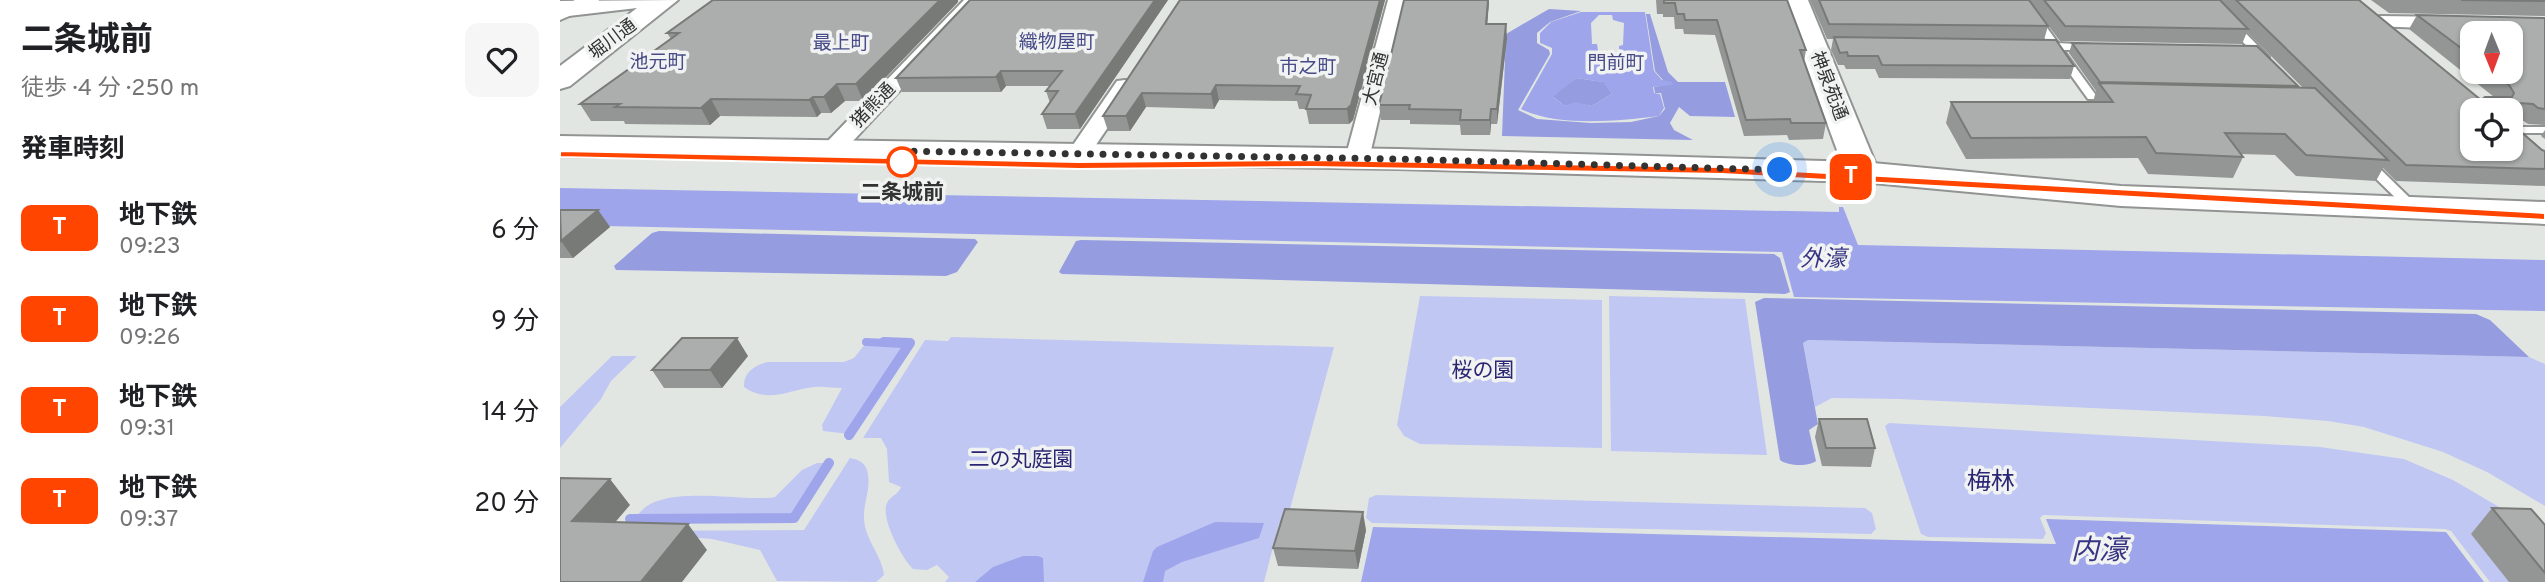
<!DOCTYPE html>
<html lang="ja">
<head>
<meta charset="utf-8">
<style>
  :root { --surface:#fff; --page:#f6f6f6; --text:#202124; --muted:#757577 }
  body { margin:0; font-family:Overpass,"Noto Sans JP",sans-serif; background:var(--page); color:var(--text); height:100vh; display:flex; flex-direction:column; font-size:26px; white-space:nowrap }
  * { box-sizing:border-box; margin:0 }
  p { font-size:23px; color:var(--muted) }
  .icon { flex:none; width:38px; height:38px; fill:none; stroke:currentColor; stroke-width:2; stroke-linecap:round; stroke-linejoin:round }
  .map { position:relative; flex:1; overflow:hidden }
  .details { display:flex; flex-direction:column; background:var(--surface); width:560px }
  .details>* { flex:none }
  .badge { padding:0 14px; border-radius:10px; font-size:24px; line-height:46px }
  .needle { width:46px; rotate:179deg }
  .tools { position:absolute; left:1900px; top:21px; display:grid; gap:14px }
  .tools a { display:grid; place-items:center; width:63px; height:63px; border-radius:14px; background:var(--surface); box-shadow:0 2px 5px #0004; font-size:35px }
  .you { position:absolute; width:35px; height:35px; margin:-18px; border:5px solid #fff; border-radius:50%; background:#1a73e8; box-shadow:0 0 0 10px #1a73e833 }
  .map>.badge { position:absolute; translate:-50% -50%; box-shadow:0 0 0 4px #fff }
  h2 { padding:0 21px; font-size:26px; line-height:63px }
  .round { display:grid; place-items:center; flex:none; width:74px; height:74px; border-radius:14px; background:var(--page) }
  .headline { display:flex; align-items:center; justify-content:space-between; height:119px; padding:0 21px }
  h1 { font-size:33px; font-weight:700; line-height:52px }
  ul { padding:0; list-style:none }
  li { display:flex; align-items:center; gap:21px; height:91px; padding:0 21px }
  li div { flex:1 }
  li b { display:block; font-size:26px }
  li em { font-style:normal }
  li .badge { min-width:77px; font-weight:700; text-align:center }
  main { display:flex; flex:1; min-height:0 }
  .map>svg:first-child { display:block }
  .green { fill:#c1c7f3 }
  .forest { fill:#959ce0 }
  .water { fill:#9ea5ea; fill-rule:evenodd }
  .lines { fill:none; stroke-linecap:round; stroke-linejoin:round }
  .stream-far1 { stroke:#9ea5ea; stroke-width:8 }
  .stream { stroke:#9ea5ea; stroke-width:10 }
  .lane-casing { stroke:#919492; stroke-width:4 }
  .street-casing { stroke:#919492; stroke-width:4 }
  .secondary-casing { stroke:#919492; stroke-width:4 }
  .primary-casing { stroke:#919492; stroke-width:4 }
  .lane { fill:#fff; fill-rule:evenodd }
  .street { fill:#fff; fill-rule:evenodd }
  .secondary { fill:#fff; fill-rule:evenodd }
  .primary { fill:#fff; fill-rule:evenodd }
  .wall { fill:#939694; fill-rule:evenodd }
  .shaded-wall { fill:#787a78 }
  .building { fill:#abaeac; stroke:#787a78; stroke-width:2; fill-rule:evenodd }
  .line { fill:#ff4500; stroke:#fff; stroke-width:2 }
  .walk { stroke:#313231; stroke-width:7; stroke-dasharray:0 12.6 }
  .stop-dot { fill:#fff; stroke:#ff4500; stroke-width:3.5 }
  .labels { text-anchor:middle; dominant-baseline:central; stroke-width:7; stroke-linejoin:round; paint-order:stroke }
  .far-street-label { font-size:18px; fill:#313231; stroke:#f0f3f1 }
  .far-neighbourhood-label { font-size:19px; fill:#484b88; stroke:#f0f3f1 }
  .stop-label { font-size:21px; font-weight:bold; fill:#313231; stroke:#f0f3f1 }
  .park-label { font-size:21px; fill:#2b2674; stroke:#f0f3f1 }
  .water-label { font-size:23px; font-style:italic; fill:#363483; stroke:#f0f3f1 }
  .near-park-label { font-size:24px; fill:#2b2674; stroke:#f0f3f1 }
  .near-water-label { font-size:28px; font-style:italic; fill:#363483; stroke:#f0f3f1 }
</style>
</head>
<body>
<main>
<section class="details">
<div class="headline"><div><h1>二条城前</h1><p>徒歩 · 4 分 · 250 m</p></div><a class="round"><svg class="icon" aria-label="heart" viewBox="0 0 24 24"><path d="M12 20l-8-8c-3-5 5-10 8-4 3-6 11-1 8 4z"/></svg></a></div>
<h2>発車時刻</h2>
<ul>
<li><span class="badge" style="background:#ff4500;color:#fff">T</span><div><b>地下鉄</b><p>09:23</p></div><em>6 分</em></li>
<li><span class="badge" style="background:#ff4500;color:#fff">T</span><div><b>地下鉄</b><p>09:26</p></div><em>9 分</em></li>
<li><span class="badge" style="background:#ff4500;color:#fff">T</span><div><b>地下鉄</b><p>09:31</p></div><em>14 分</em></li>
<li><span class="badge" style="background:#ff4500;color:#fff">T</span><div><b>地下鉄</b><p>09:37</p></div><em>20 分</em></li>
</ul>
</section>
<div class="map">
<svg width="1985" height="582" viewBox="0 0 1985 582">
  <rect width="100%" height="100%" fill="#e2e6e3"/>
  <path class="green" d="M860 296 1042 300V448L860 444 844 436 837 425Z
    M1049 296 1185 299 1207 455 1051 451Z
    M391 337 774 347 727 520 719 524 704 582H385L389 577 377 565 367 570 353 569C342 558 320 518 327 503 331 495 338 495 341 487L329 482 327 449 321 438H303L365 340 388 341Z
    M1248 340 1969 357 1985 364V506L1927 472 1883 452 1804 427 1768 421 1704 416 1338 399 1272 398 1255 407 1243 343Z
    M305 344 347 345 289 434 263 431 262 425 282 388C273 388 263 386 254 387 228 390 209 404 184 387 183 373 195 365 208 362H284L294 358Z
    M52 356H77L51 381 41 399 0 448V407Z
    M1329 423 1760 447 1844 459 1893 480 1958 518 1985 582H1930L1891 531 1885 529 1483 515 1480 518 1486 533 1483 539 1368 537 1361 534 1325 426Z
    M290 458C299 460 304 462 307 470 312 488 303 502 304 519 305 540 322 555 324 575L316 582 217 581 200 550 152 539 58 531 244 530Z
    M257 463H270L235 517 76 518C96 481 179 503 215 497L242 470Z
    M816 495 1305 508 1312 513 1316 529 1311 534 812 523 806 518 809 498Z"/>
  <path class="forest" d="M989 9 1021 11 990 22 977 33V43L989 50 990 54 958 110 977 119 1031 123 1071 122 1099 116 1105 109 1101 93H1095L1094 87 1100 86 1103 80 1095 71 1086 14H1090L1108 72 1118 82H1165L1175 117 1130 116 1119 107 1110 123 1114 130 1133 140 942 136 946 34Z
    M1016 78 1044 82 1052 94 1032 106 1015 103 1005 106 992 96Z
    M99 231 415 239 418 242 397 272 386 276 56 270 54 266 92 233Z
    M521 240 1214 254 1220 258 1230 292 1225 294 502 274 499 272 516 241Z
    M1204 298 1916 314 1930 320 1969 357 1248 340 1243 343 1258 424 1249 430 1256 461C1248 467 1228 466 1220 460L1195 302Z"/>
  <path class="water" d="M1021 12H1085L1094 71 1102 80 1112 82 1113 85 1093 87 1094 93 1100 94 1104 108 1099 116C1059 121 998 127 961 109L992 54V48L980 43V33L991 22ZM1039 15H1052L1053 20 1064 23 1063 45 1059 46V57H1039L1037 44H1032L1031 23ZM1016 78 1043 82 1052 94 1032 106 1015 102 1005 106 993 97Z
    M0 188 1279 212V207H1283L1298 245 1985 260V311L1234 297 1222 252 0 225Z
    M1486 519 1886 532 1924 582H801L813 527 1496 544Z
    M655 522 704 523 699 538 622 562 605 571 603 582H583L593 551 597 547Z
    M463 556H478L483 558 484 582H415L433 567Z"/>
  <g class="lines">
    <path class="stream-far1" d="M306 342 349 344"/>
    <path class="stream" d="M289 435 350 343 324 342
      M70 519 234 518 269 463"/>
    <defs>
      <path id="lane" d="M1457 0H1467L1498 43 1532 45 1533 47 1528 50H1503L1535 94 1555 95V99H1528L1492 49 1477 48V44L1488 43Z
        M1643 0H1653L1709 57V61H1701Z
        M1951 127H1985V133H1951Z
        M1807 159 1811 160 1855 203 1857 206 1855 209H1847L1803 166 1801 163Z"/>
      <path id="street" d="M15 0H39L37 4 0 20V7Z
        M404 0H424L280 155H264L260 150 264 145Z
        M828 0H846L809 159 805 164H789L785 159Z
        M1820 16 1891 17 1901 23 1891 29 1813 26 1810 22 1813 18Z
        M565 80 573 81 576 86 527 158H511L507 153 511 148 557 81Z"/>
      <path id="secondary" d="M1222 0H1248L1319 172 1314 179 1302 182 1290 179 1285 172Z"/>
      <path id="primary" d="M118 0 10 86 0 89V66L77 8 0 17V1Z
        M0 136 838 149 1302 162 1561 186 1985 202V224L1561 206 1302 182 838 169 0 156Z"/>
    </defs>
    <use href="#lane" class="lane-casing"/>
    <use href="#street" class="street-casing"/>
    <use href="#secondary" class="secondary-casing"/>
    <use href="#primary" class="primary-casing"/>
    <use href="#lane" class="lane"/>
    <use href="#street" class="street"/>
    <use href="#secondary" class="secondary"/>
    <use href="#primary" class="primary"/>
  </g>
  <path class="wall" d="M410 0H608L520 129H487L482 114 490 103 486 91 491 86H446L441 92H342L336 78Z
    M620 0H825L793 120 789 124H749L746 109H739L737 101 659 100 654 109 586 107 570 131H548L543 116Z
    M844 0H929L927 24 947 38 937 124H931L930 135H901L900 125 850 124V120H821L819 105Z
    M1096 0H1227L1246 50 1244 62 1266 123 1263 139 1229 140 1227 135 1184 136 1155 35 1124 34 1123 29H1115L1114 17H1103V14H1097Z
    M1250 0H1799L1921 100 1934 97 1849 29 1857 15 1985 18V125L1968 124 1962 120H1959V130L1982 150 1985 151V186L1836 181 1823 168 1816 181 1736 176 1715 155 1681 154 1683 157 1673 178 1588 174 1578 158 1406 159 1386 123 1391 102H1533L1536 91 1509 53 1512 43 1738 86 1737 88H1743L1687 32 1682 44 1500 41 1471 3 1488 26 1484 40 1514 66 1510 79 1319 78 1315 69H1286L1284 65H1278L1271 50 1273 39H1267ZM1913 33 1951 72H1913Z
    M1811 0H1985V16L1829 13Z
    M398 2 303 101H285L271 113H261L257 117 160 116 150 125 65 124 64 121H31L20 104 111 39 107 33Z
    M1985 130V139L1981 136Z
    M0 210H38L50 227 13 258H0Z
    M188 356 162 388H104L92 370Z
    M1259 419 1315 448 1311 467 1262 466 1255 437Z
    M1932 508 1985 525V582H1949L1911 534Z
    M806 530 798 569 718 566 713 548Z"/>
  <path class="shaded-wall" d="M380 0H398V2L303 101 296 84Z
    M595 0H608L520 129 515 114Z
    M820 0H825L793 120 789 124 787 109Z
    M928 0H929V3L926 38V24Z
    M946 24 947 38 937 124V109Z
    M441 71 446 86 441 92 436 77Z
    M277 84 285 101 271 113 264 97Z
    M656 85 659 100 654 109 651 94Z
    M582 93 586 107 570 131 566 116Z
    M253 97 261 113 257 117 249 100Z
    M151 99 160 116 150 125 141 108Z
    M931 109V124L930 135V120Z
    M38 210 50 227 13 258 1 241Z
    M177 338 188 356 162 388 150 370Z
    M50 479 70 505 34 547 12 521Z
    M803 512 806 530 798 569 795 551Z
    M128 524 147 550 122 582H81Z"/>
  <path class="building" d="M153 0H380L296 84H277L264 97H253L249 100 151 99 141 108 55 107 60 104H20L119 33H107Z
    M410 0H595L515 114H482L498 91H486L502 71H441L436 77 336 78Z
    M620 0H820L791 105 787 109H746L751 95 736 94 740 86 656 85 651 94 582 93 566 116H543Z
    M844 0H928L926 24H946L937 109H931L930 120H900L901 110 849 109 850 105H819Z
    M1104 0H1227L1246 50H1240L1266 123H1231L1230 119 1186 120 1157 20H1125L1124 14H1117L1115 3H1104Z
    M1259 0H1469L1488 26 1269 24Z
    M1484 0H1660L1688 29 1505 26Z
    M1676 0H1799L1921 100 1925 97H1952L1954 93 1949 85 1932 72H1951V33H1913V57L1857 15 1985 18V109L1978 108 1973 104 1959 103V130L1982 150 1985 151V169L1846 165ZM1913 110H1951V149H1913Z
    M1901 0H1985V1Z
    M1274 37 1496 40 1514 66 1322 65 1318 56H1288L1287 52 1280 53Z
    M1512 43 1697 46 1738 86 1540 82Z
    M1539 83 1755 88 1828 160 1746 155 1725 134 1665 133 1683 157 1596 153 1586 137 1411 138 1391 102H1553Z
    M0 210H38L1 241Z
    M122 338H177L150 370H92Z
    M1259 419H1307L1315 448H1266Z
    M0 478 50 479 12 521 128 524 81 582H0Z
    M1932 508 1971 509 1985 525V573Z
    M725 509 803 512 795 551 713 548Z"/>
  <path class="line" d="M0 151 519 162 754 160 1162 167 1985 213V220L1162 174 754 167 519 169 0 157Z"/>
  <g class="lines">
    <path class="walk" d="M342 162 340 151 838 159 1220 170"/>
  </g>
  <circle class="stop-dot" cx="342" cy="162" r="14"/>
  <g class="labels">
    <g class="far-street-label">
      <text transform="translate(53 40) rotate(-37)">堀川通</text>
      <text transform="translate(817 79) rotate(-76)">大宮通</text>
      <text transform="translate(1268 86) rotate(69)">神泉苑通</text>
      <text transform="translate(314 106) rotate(-46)">猪熊通</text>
    </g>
    <g class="far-neighbourhood-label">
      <text x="497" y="43">織物屋町</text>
      <text x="281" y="44">最上町</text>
      <text x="98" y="63">池元町</text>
      <text x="1056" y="64">門前町</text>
      <text x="748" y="68">市之町</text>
    </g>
    <g class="stop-label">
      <text x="342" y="193">二条城前</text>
    </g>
    <g class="park-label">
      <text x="923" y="371">桜の園</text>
      <text x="461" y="460">二の丸庭園</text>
    </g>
    <g class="water-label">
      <text x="1263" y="260">外濠</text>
    </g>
    <g class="near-park-label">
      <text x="1431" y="483">梅林</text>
    </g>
    <g class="near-water-label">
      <text x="1539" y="552">内濠</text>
    </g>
  </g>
</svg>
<div class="tools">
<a><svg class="needle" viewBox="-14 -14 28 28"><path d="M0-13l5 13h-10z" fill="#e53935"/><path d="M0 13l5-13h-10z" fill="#757577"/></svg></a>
<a><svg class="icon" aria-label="locate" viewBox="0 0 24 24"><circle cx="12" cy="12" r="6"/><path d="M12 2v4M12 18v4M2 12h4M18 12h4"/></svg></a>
</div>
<div class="you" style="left:1220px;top:170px"></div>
<b class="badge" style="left:1291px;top:177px;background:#ff4500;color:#fff">T</b>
</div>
</main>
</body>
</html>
